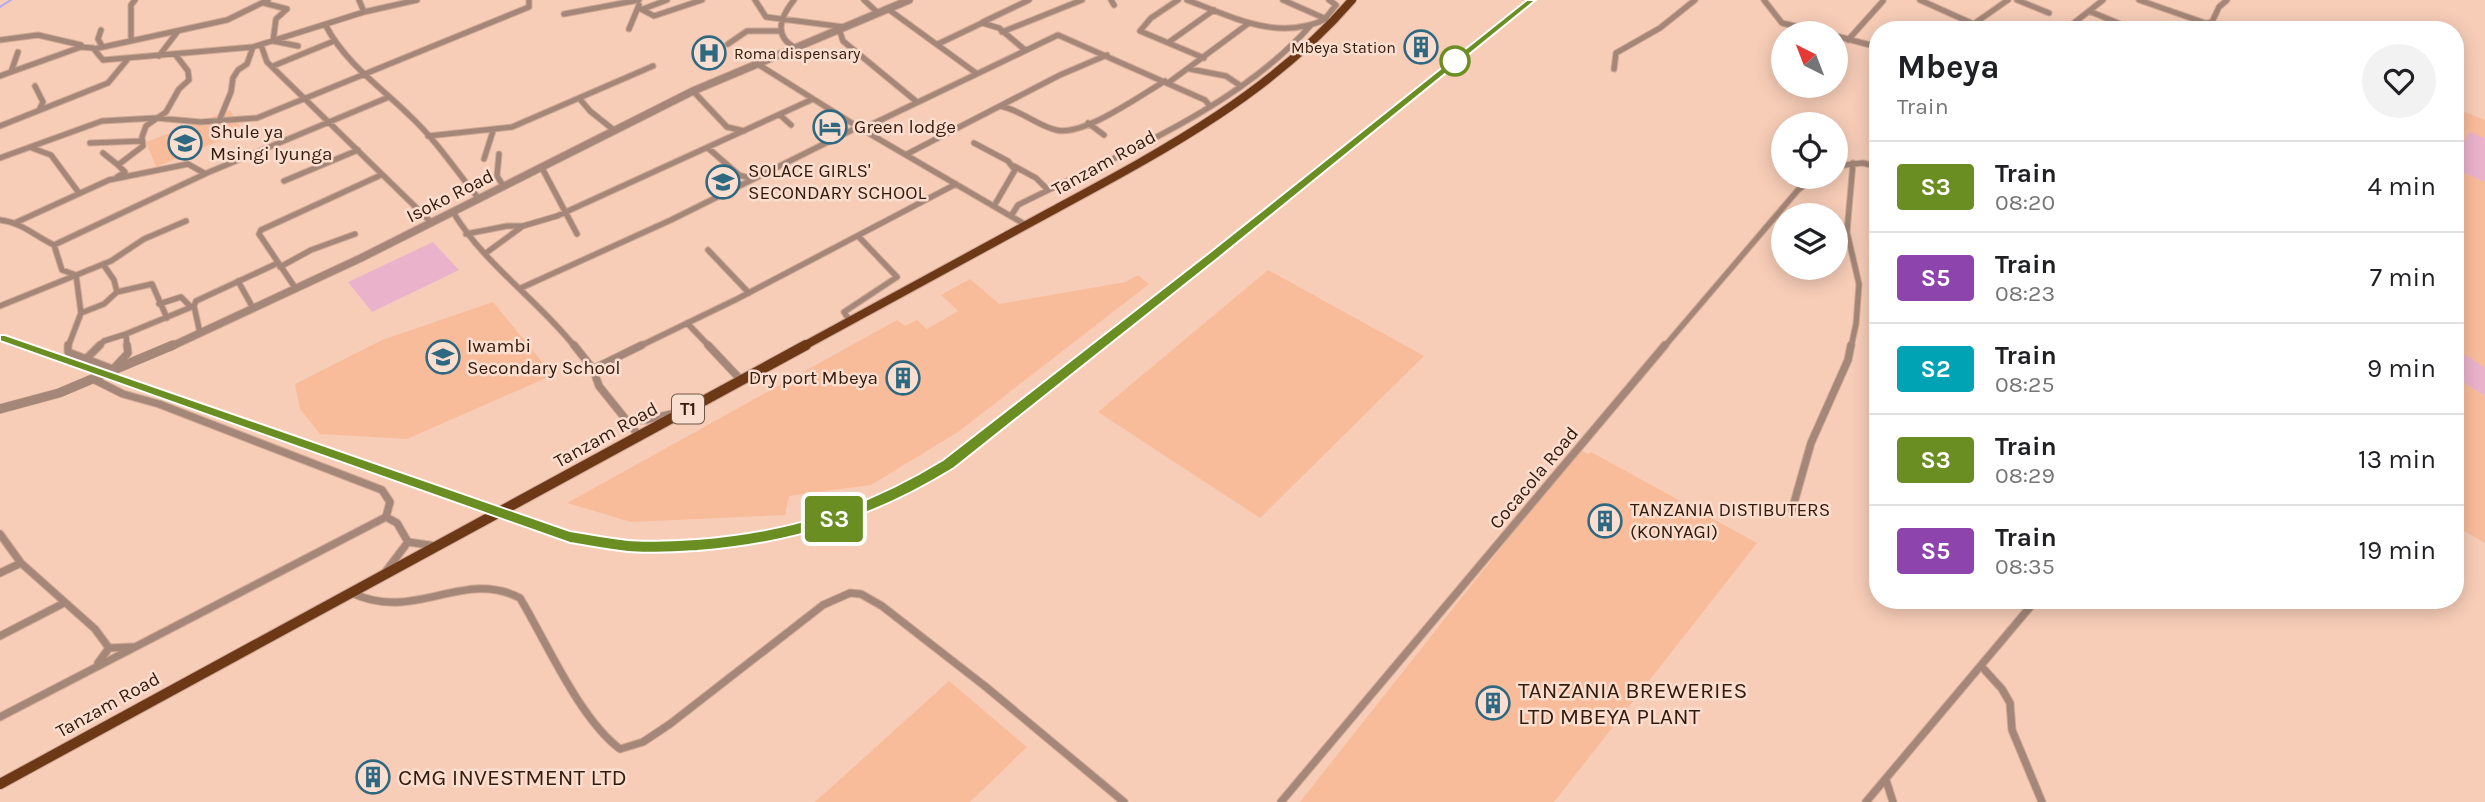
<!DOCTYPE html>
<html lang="en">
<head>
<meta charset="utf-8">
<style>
  :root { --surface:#fff; --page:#f2f2f2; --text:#202124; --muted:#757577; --line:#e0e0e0 }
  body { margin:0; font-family:Karla,sans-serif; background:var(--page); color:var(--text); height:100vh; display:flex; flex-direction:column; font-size:26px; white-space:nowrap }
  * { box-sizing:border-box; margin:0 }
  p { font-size:23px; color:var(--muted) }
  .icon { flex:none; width:38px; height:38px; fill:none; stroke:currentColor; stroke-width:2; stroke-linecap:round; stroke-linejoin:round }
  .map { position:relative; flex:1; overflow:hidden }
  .side { position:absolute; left:1869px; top:21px; width:595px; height:588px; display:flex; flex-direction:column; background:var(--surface); border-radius:28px; box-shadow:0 4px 18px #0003 }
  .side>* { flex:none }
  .badge { padding:0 14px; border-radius:5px; font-size:24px; line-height:46px }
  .needle { width:46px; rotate:318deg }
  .buttons { position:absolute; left:1771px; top:21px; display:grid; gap:14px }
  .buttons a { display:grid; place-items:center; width:77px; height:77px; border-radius:50%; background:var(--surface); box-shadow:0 4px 18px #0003; font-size:35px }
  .map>.badge { position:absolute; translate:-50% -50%; box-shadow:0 0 0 4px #fff }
  .round { display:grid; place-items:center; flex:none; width:74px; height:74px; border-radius:37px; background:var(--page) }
  .summary { display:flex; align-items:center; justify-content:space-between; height:119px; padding:0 28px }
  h1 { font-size:33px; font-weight:700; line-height:52px }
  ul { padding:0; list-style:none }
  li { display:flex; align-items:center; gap:21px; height:91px; padding:0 28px; border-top:2px solid var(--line) }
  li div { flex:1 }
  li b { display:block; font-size:26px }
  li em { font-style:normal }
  li .badge { min-width:77px; font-weight:700; text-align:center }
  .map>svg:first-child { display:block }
  .built { fill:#f9bc9b }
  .green { fill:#ebb2cc }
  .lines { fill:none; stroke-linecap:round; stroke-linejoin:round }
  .stream { stroke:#b2a8f5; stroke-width:2 }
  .minor-far1-casing { stroke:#d0a995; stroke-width:7 }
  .minor-casing { stroke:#d0a995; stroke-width:9 }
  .tertiary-far1-casing { stroke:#d0a995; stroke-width:9 }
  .tertiary-casing { stroke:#d0a995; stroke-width:10 }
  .trunk-far1-casing { stroke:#d0a995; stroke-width:10 }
  .trunk-casing { stroke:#d0a995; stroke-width:12 }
  .minor-far1 { stroke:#a48778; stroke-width:5 }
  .minor { stroke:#a48778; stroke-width:7 }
  .tertiary-far1 { stroke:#a48778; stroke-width:7 }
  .tertiary { stroke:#a48778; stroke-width:9 }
  .trunk-far1 { stroke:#6d3816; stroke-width:8 }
  .trunk { stroke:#6d3816; stroke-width:10 }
  .rail-casing { stroke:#7d5e4c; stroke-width:4.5 }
  .rail { stroke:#fadecf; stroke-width:2; stroke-dasharray:4.5; stroke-linecap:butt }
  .line { fill:#6b8e23; stroke:#fff; stroke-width:2 }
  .stop-dot { fill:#fff; stroke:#6b8e23; stroke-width:3.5 }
  .labels { text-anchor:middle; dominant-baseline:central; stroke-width:5; stroke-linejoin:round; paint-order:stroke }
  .far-poi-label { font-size:16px; fill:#341b0c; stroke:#fadecf; text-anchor:end }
  .shield { fill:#fadecf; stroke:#6f5646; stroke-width:2 }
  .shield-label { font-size:18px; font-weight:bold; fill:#341b0c }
  .poi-label { font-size:19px; fill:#341b0c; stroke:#fadecf; text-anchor:start }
  .street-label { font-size:19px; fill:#341b0c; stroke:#fadecf }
  .near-poi-label { font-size:23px; fill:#341b0c; stroke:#fadecf; text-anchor:start }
</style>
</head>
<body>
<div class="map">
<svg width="2485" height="802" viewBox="0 0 2485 802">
  <rect width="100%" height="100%" fill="#f7cdb7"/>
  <path class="built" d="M2455 108 2485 120V543L2455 526Z
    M230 110 243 131 156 167 146 142Z
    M1268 270 1424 356 1260 518 1098 412Z
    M1138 275 1149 284 958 432 871 485 789 496 785 515 631 522 567 503 897 320 905 326 917 320 927 329 958 311 941 295 970 279 999 304 1126 282Z
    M493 302 553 375 407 439 320 434 300 409 295 384 382 340Z
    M1579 449 1588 454 1591 452 1757 543 1554 802H1300Z
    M949 681 1027 747 970 802H815Z"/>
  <path class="green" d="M2470 132 2485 138V182L2455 169V154Z
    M433 242 459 270 372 312 348 282Z
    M2466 355 2485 368V396L2455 377V361Z"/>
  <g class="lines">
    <path class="stream" d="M0 7 11 0"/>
    <defs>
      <path id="minor-far1" d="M359 0 364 12
        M755 0 766 17 844 27
        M794 0C781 16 773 35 794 47
        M864 0 878 13
        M1111 0 1114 5
        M1178 0 1151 18 1140 31 1204 58
        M1187 0C1233 17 1278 42 1326 19
        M1283 0 1326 19
        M1764 0 1782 23 1824 33
        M1920 0 1987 30
        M2017 0 2049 13
        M2139 0 2208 24
        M264 3 287 9 276 19 273 41 298 46
        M639 8 654 16 702 0
        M643 9 667 0
        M888 9 976 73
        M2089 11 2135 30
        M564 14 639 0
        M1325 19 1336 5 1329 0
        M983 22 1029 0
        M326 26C346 64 381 87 410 116 436 140 457 172 479 199
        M629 29 639 5
        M839 29 843 41 917 102
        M101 30 98 39 102 46
        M1965 30 2008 0
        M2065 30 2103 0
        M2180 30 2212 22 2219 7 2227 0
        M1002 32 1082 0
        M1836 36 1878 47
        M131 39V5L135 0
        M0 40 38 35 81 45
        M1848 40 1883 1
        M1169 42 1214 10
        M728 44 747 31H779
        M938 44 982 23 999 28 1025 50
        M261 45 267 62 432 223
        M94 49 227 20 268 0
        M159 56 178 31
        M756 63 858 127 1026 225
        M273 66 334 41
        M1190 69 1226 76 1241 86
        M1614 69 1616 53 1660 28 1695 0
        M11 72 18 52
        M0 76 81 47 93 48 103 60 253 47 364 12 417 0
        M1168 83 1249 23
        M35 86 43 102 40 108
        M693 91 727 127 744 131
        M579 98 590 111 615 131
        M1000 106C1021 110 1036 125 1056 130 1083 137 1141 95 1165 81
        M780 115 791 125
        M219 121 231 92 233 78 238 70 247 64 253 47
        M1088 123 1104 135
        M0 126 108 83 127 60
        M862 129 1058 35 1205 100 1210 106
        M428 136 512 127 653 66
        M90 143 142 141
        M974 143 1008 161 1015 170 994 206
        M32 148 51 155 79 193
        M708 148 739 175 753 179
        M103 153 118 165
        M499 154 497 176 504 187
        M907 154 1060 75 1107 55
        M0 158 102 121 156 118 201 122 257 118 529 7V0
        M484 159 493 131
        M1014 166 1036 178 1048 190
        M1836 166 1863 163 1878 167
        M542 168 577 234
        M117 177 125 172 118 165 143 146 142 137 146 126 166 112 179 89 189 80 188 71 175 54
        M284 181 358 150
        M453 212C484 264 538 300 575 347
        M1011 216 1018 205C1117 155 1237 109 1311 25
        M0 220C21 222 35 236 54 245L62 270 76 275
        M17 222 109 180 188 164 204 173
        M466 234 507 226H523
        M54 245 207 173 389 97
        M708 250 749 293
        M486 253 523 226 557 216 813 99
        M280 267 311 250 355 234
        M238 281 253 308
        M521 288 671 220 858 127
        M296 289 259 234 261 230 381 175
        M117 292 152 284 167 318
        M159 304 181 297 191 307
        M0 306 111 261 144 239 186 221
        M81 313 104 304 117 292 114 280 103 264
        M850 321 844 312 897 277 858 236
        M687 323 710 347
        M200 333 194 306 196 301 278 263
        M126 334 194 306
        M68 347 81 313 76 275
        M98 347 104 341 126 334 127 347
        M638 347 737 299 956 184
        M1664 347 1798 190 1815 177
        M1851 347 1856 324 1859 284 1847 232 1853 163"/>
      <path id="minor" d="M68 345V352L115 370
        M574 345 593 369 599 386 640 437
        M708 345 741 380
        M86 359 100 345
        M115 367 128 353 127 345
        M593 369 642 345
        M95 380 123 394 159 404 382 490 390 502 386 517
        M627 420H646L675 413
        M1792 510 1811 443 1848 360 1851 345
        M0 534 21 563 95 629 109 648 98 663
        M386 571 408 542
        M0 573 21 563
        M352 593C415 623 463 568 520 598 547 643 579 718 620 749L643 742 670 724 823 605 850 593 861 594 882 606 986 687 1124 802
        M0 636 64 603
        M109 648 132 647
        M1982 667 2002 689 2010 703 2012 730 2042 802
        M0 717 386 517 397 523 408 542 436 546
        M1886 780 1893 802
        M1281 802 1665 345
        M1866 802 2036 600"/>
      <path id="tertiary-far1" d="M170 347 361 258 693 91 909 0"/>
      <path id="tertiary" d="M0 409 59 393 173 345"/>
      <path id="trunk-far1" d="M802 347C885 302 967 257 1050 212 1159 153 1270 95 1352 0"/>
      <path id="trunk" d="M0 784 806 345"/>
    </defs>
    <use href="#minor-far1" class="minor-far1-casing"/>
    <use href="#minor" class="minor-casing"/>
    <use href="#tertiary-far1" class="tertiary-far1-casing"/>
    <use href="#tertiary" class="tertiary-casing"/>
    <use href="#trunk-far1" class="trunk-far1-casing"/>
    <use href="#trunk" class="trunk-casing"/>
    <use href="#minor-far1" class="minor-far1"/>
    <use href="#minor" class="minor"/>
    <use href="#tertiary-far1" class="tertiary-far1"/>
    <use href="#tertiary" class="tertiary"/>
    <use href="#trunk-far1" class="trunk-far1"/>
    <use href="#trunk" class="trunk"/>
    <defs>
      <path id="rail" d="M0 338 554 532C706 563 815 539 949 464L1531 0"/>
    </defs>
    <use href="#rail" class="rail-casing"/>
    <use href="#rail" class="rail"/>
  </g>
  <path class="line" d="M1527 0H1536L1217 259 954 468C873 518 791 544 697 551 674 552 651 554 628 552 608 550 589 546 570 543L0 341V335H5L570 531C589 534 609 538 628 540 651 542 674 540 697 539 789 532 865 508 943 460L1209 253Z"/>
  <defs>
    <symbol id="building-ring" viewBox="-11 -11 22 22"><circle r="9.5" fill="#fadecf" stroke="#2f6881" stroke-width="1.5"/><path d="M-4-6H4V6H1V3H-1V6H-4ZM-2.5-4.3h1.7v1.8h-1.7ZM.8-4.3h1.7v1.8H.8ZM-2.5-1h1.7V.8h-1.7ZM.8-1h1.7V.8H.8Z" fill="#2f6881"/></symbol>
    <symbol id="hospital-ring" viewBox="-11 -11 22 22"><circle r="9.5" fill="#fadecf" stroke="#2f6881" stroke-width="1.5"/><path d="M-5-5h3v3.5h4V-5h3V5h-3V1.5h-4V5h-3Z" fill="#2f6881"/></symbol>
    <symbol id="hotel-ring" viewBox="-11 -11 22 22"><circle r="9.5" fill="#fadecf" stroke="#2f6881" stroke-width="1.5"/><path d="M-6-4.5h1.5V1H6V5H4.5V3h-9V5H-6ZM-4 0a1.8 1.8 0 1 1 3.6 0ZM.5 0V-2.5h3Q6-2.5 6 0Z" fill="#2f6881"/></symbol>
    <symbol id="school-ring" viewBox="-11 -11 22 22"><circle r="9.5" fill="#fadecf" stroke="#2f6881" stroke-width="1.5"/><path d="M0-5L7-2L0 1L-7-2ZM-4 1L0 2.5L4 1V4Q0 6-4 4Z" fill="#2f6881"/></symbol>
  </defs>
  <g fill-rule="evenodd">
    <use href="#building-ring" x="1402" y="28" width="38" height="38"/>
    <use href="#hospital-ring" x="690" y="34" width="38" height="38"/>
    <use href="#hotel-ring" x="811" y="108" width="38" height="38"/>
    <use href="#school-ring" x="166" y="124" width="38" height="38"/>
    <use href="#school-ring" x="704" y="163" width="38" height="38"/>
    <use href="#school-ring" x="424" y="338" width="38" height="38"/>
    <use href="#building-ring" x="884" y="359" width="38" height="38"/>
    <use href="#building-ring" x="1586" y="502" width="38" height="38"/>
    <use href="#building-ring" x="1474" y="684" width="38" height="38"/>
    <use href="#building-ring" x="354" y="758" width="38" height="38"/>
  </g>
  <circle class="stop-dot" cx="1455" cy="61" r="14"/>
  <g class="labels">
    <g class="far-poi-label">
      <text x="1396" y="47">Mbeya Station</text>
      <text x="734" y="53" text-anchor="start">Roma dispensary</text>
    </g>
    <rect class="shield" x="672" y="394.5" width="32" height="29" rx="5"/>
    <g class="shield-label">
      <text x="688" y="409">T1</text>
    </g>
    <g class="poi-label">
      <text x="854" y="127">Green lodge</text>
      <text x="210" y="132">Shule ya<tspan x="210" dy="22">Msingi Iyunga</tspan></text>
      <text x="748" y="171">SOLACE GIRLS'<tspan x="748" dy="22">SECONDARY SCHOOL</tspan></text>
      <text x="467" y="346">Iwambi<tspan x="467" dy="22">Secondary School</tspan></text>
      <text x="878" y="378" text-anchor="end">Dry port Mbeya</text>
      <text x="1630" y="510">TANZANIA DISTIBUTERS<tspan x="1630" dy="22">(KONYAGI)</tspan></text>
    </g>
    <g class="street-label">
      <text transform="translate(1104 163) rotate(-29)">Tanzam Road</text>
      <text transform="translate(450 196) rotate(-27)">Isoko Road</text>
      <text transform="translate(606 435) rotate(-29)">Tanzam Road</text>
      <text transform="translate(1534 478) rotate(-50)">Cocacola Road</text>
      <text transform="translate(108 705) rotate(-29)">Tanzam Road</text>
    </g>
    <g class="near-poi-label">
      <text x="1518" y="690">TANZANIA BREWERIES<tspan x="1518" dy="26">LTD MBEYA PLANT</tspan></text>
      <text x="398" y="777">CMG INVESTMENT LTD</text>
    </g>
  </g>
</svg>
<div class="buttons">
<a><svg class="needle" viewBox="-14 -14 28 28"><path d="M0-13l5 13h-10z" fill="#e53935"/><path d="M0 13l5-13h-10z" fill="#757577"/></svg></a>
<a><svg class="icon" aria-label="locate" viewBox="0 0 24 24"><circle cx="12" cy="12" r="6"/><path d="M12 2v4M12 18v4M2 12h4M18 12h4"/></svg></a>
<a><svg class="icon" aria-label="layers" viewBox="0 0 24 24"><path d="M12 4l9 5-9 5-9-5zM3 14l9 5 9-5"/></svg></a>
</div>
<b class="badge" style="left:834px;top:519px;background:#6b8e23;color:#fff">S3</b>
<section class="side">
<div class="summary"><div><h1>Mbeya</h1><p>Train</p></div><a class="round"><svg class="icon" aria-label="heart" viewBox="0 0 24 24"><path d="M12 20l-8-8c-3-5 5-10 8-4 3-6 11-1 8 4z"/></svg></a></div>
<ul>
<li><span class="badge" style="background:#6b8e23;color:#fff">S3</span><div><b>Train</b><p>08:20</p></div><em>4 min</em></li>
<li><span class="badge" style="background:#8e44ad;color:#fff">S5</span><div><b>Train</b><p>08:23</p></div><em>7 min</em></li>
<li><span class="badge" style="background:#00a3b4;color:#fff">S2</span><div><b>Train</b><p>08:25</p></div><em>9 min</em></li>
<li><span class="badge" style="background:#6b8e23;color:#fff">S3</span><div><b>Train</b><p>08:29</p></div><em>13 min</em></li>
<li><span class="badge" style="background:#8e44ad;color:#fff">S5</span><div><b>Train</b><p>08:35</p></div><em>19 min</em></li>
</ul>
</section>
</div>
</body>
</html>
